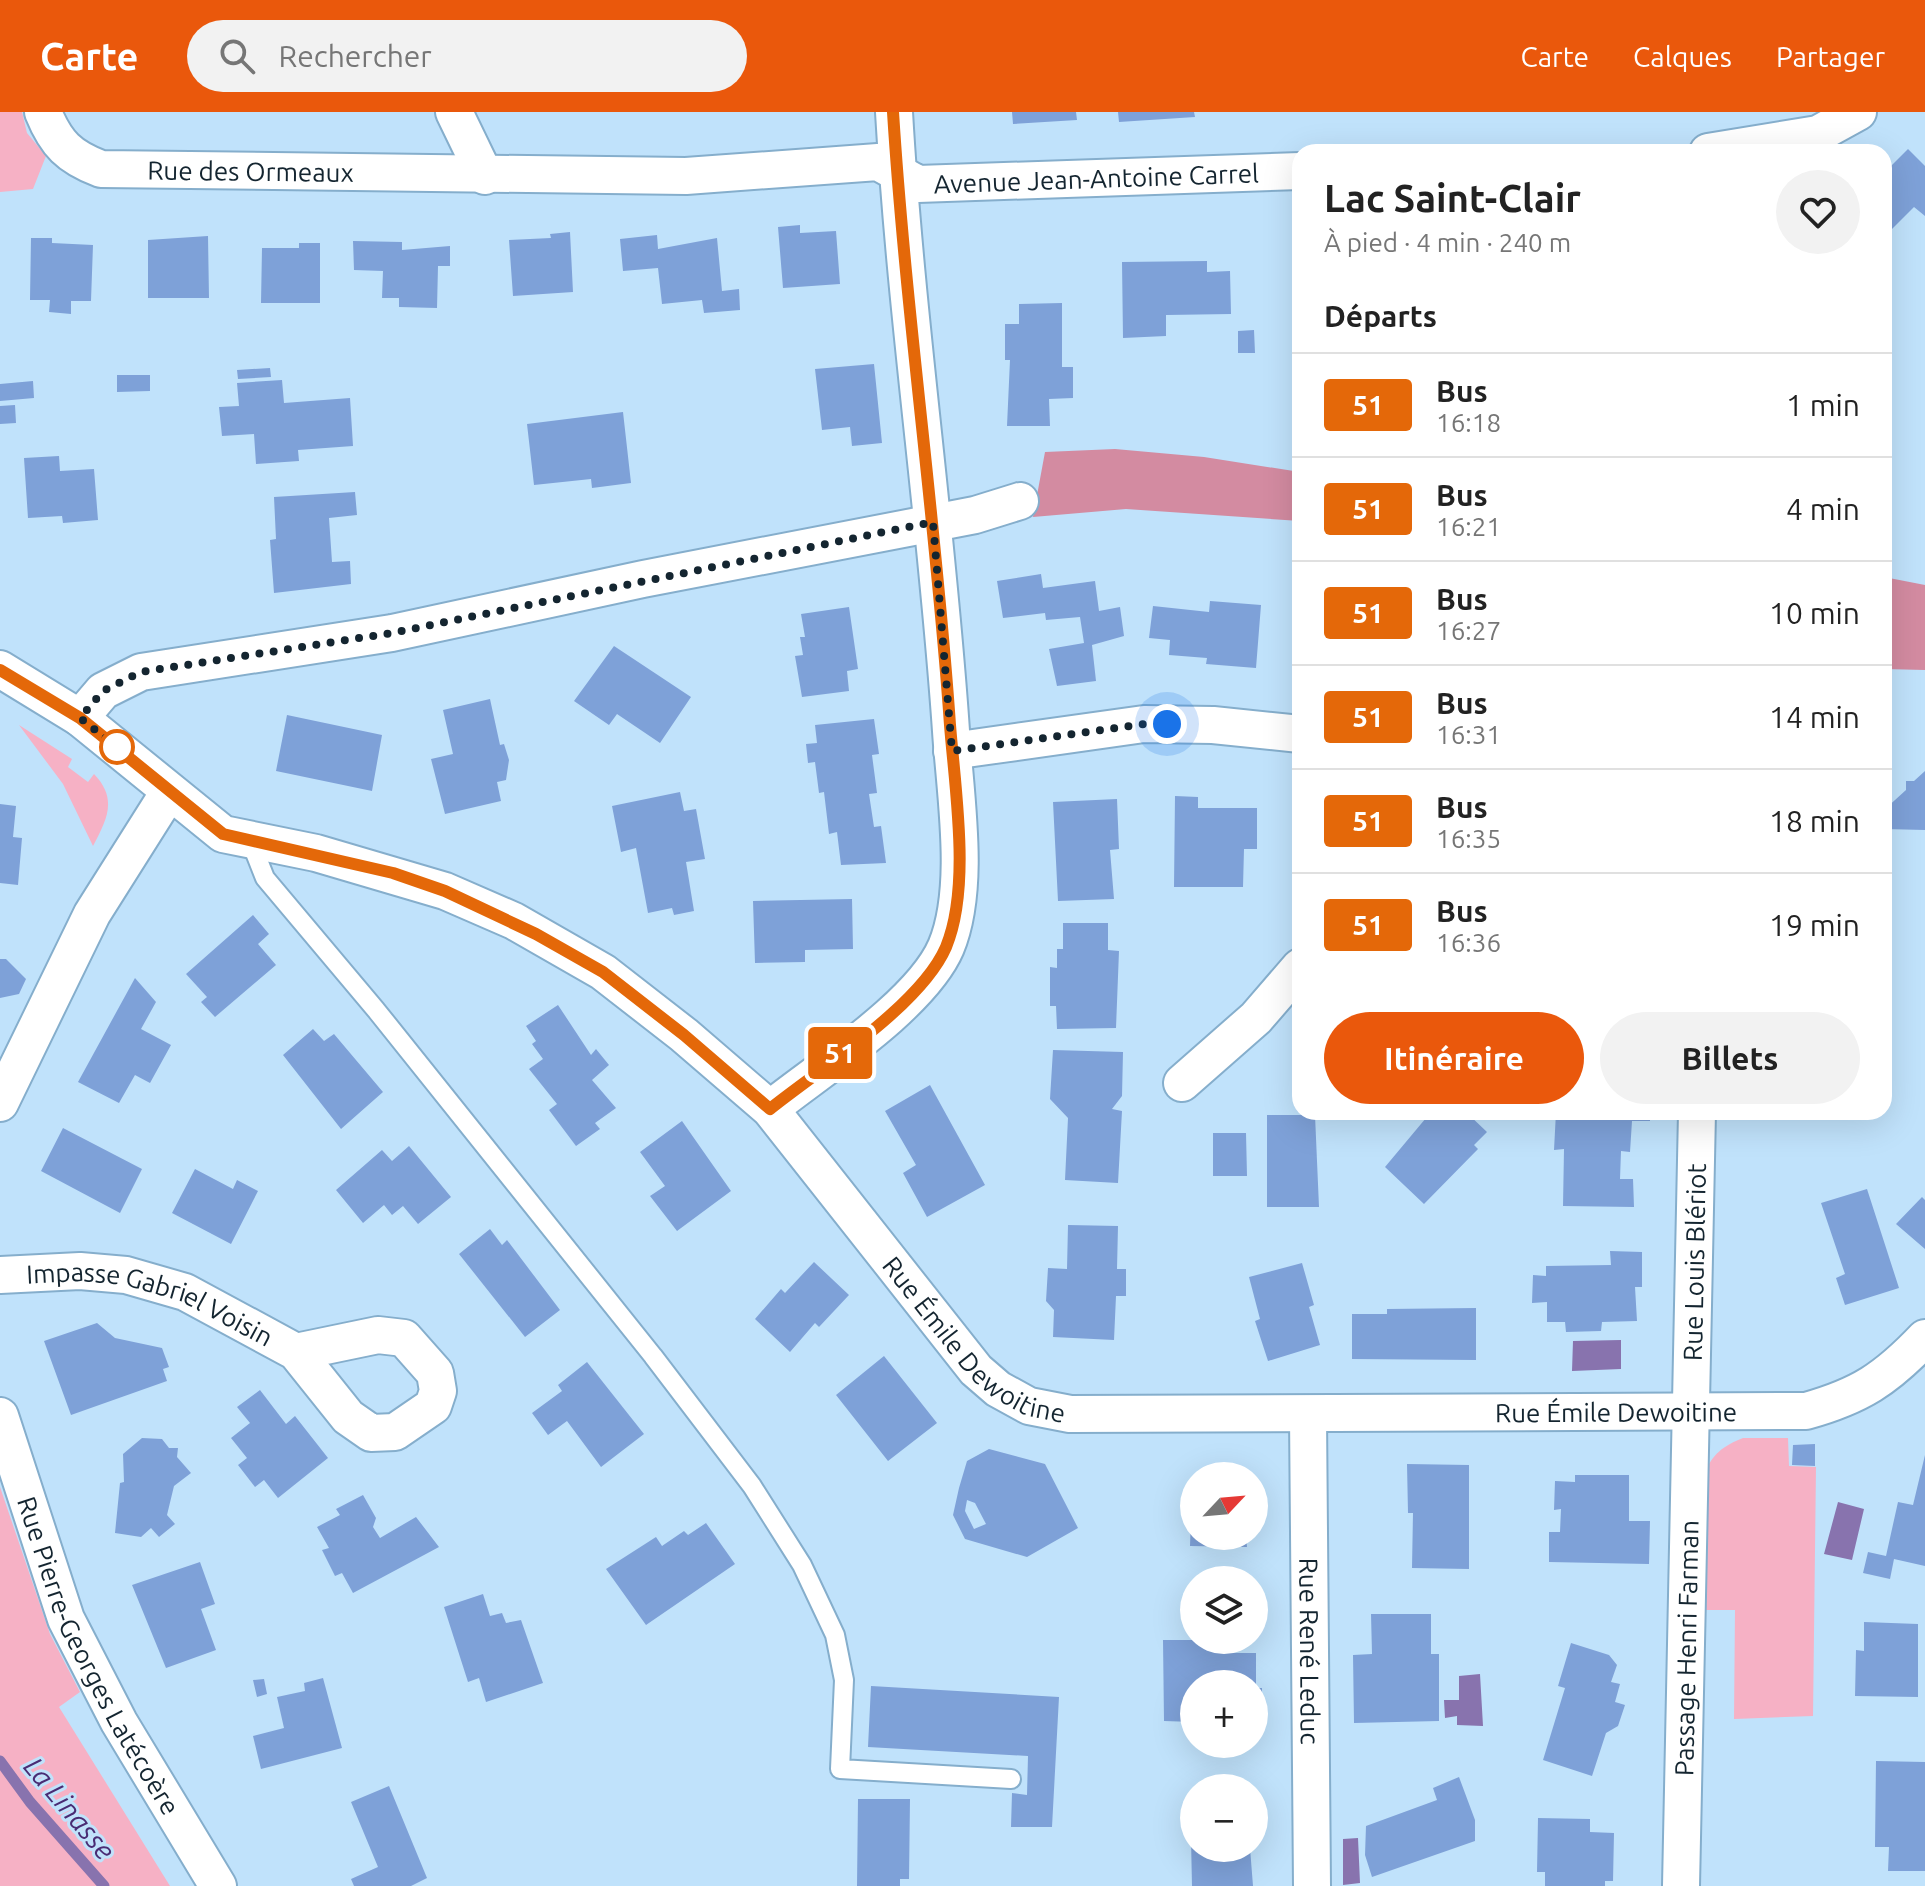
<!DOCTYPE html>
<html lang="fr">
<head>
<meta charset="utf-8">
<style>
  :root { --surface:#fff; --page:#f2f2f2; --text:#222; --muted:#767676; --line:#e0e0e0; --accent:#ea580c }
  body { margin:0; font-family:Ubuntu,sans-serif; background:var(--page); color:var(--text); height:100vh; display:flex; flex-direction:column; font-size:30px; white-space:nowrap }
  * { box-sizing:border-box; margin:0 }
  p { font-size:26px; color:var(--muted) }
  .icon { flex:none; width:44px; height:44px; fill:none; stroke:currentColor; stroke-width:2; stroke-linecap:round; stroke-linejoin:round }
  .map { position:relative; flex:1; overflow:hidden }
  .drawer { position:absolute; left:1292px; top:32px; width:600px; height:976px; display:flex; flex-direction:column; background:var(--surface); border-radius:24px; box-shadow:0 8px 32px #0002 }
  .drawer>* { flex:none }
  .badge { padding:0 16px; border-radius:6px; font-size:28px; line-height:52px }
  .needle { width:52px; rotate:64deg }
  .controls { position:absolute; left:1180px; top:1350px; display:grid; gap:16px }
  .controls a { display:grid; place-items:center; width:88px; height:88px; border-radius:50%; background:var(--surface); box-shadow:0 8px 32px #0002; font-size:40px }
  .you { position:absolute; width:40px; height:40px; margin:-20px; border:6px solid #fff; border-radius:50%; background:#1a73e8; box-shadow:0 0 0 12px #1a73e833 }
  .map>.badge { position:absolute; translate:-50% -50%; box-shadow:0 0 0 4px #fff }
  h2 { padding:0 32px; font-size:30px; line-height:72px }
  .round { display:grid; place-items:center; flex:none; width:84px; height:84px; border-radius:42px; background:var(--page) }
  .headline { display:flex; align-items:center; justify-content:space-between; height:136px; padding:0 32px }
  h1 { font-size:38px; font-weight:700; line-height:60px }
  .action { display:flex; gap:16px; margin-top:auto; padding:16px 32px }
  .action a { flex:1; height:92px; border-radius:48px; background:var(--accent); color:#fff; font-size:32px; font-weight:700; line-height:92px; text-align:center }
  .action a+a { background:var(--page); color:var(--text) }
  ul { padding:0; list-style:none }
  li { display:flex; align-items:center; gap:24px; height:104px; padding:0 32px; border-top:2px solid var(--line) }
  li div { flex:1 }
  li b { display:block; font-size:30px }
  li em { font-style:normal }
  li .badge { min-width:88px; font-weight:700; text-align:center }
  header { display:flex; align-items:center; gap:48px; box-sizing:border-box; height:112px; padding:0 40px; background:var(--accent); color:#fff }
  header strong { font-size:38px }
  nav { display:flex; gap:44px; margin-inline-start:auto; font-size:28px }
  .search { width:560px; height:72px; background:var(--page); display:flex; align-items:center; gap:20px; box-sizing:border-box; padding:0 28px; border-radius:44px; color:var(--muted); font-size:30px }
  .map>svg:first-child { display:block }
  .green { fill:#f6b1c5 }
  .forest { fill:#d38ba1 }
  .water { fill:#8873ae }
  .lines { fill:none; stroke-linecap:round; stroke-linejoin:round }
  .stream { stroke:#8873ae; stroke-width:11 }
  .building { fill:#7ea1d8; fill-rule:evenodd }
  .service-casing { stroke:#85aecc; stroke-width:22 }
  .minor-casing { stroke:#85aecc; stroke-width:40 }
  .service { stroke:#fff; stroke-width:18 }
  .minor { stroke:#fff; stroke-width:36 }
  .line-casing { stroke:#fff; stroke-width:18 }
  .line { stroke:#e46809; stroke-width:12 }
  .walk { stroke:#142530; stroke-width:8; stroke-dasharray:0 14.4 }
  .stop-dot { fill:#fff; stroke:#e46809; stroke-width:4 }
  .labels { text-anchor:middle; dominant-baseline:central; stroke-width:6; stroke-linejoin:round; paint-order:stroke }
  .street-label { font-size:26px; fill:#142530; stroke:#c0e2fb }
  .water-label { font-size:28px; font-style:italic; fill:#4a2c74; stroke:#c0e2fb }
</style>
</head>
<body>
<header>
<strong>Carte</strong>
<div class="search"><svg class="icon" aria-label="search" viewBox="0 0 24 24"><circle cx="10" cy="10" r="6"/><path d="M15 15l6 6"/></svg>Rechercher</div>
<nav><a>Carte</a><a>Calques</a><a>Partager</a></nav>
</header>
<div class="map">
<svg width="1925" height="1774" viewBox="0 0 1925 1774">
  <rect width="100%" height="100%" fill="#c0e2fb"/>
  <path class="green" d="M0 0H22L27 21 46 44 33 77 0 80Z
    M19 613 72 647 68 655 88 670 94 662C118 687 107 707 93 734L63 672Z
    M1743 1326H1788L1789 1354 1816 1355 1813 1604 1734 1607 1735 1498H1704V1363C1712 1342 1723 1334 1743 1326Z
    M0 1375 50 1522 80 1580 59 1595 170 1774H0Z"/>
  <path class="forest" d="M1115 337 1204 345 1300 360V409L1126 397 1033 405 1045 340Z
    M1884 465 1925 473V558L1884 557Z"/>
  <path class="water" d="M1621 1228V1257L1572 1259 1573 1229Z
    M1838 1390 1864 1397 1852 1448 1824 1442Z
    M1480 1562 1483 1614 1457 1613V1604L1445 1606 1444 1588H1459V1564Z
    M1358 1726 1360 1771 1343 1773V1727Z"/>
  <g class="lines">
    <path class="stream" d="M0 1649 30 1690 104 1774"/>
  </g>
  <path class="building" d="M1012 0H1076L1077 8 1013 12Z
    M1118 0H1194L1195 5 1119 10Z
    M1908 37 1925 54V104L1914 95 1884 125V61Z
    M800 113V121L836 119 840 172 783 176 778 115Z
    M570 120 573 180 513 184 509 128 551 126 550 122Z
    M657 123 658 137 717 126 722 179 739 177 740 198 704 201 702 188 662 192 658 156 623 159 620 127Z
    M208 124 209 186H148V128Z
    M31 126H52V131L93 133 91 189H71V202L49 200 50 188H30Z
    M353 129 402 130V138L450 134V154H438L437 196 399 195V186H382L383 159 354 158Z
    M299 131H320V191H261L262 136H299Z
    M1207 149V160L1230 159 1231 202 1166 203V224L1123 226 1122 150Z
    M1062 191V255H1073V286L1049 287 1050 314H1007L1010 248H1005V212H1019V192Z
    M1254 218 1255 241H1238V219Z
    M874 252 882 331 852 334 850 315 822 318 815 257Z
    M270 256 271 265 238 267 237 258Z
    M117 263H150V279L117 280Z
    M282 268 284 291 350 286 353 334 298 338 299 349 256 352 254 322 222 324 219 295 239 294 237 271Z
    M33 269 34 286 0 289V272Z
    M15 293 16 311 0 312V294Z
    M623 300 631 371 592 376 591 367 534 373 527 312Z
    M59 344 60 359 94 357 98 408 63 411 62 404 28 406 24 346Z
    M355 380 357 403 329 406 332 450 350 449 351 472 274 481 270 428 276 427 274 385Z
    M1041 462 1043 476 1095 469 1099 499 1120 495 1124 524 1092 533 1096 569 1057 574 1049 537 1084 531 1080 505 1046 508 1045 501 1003 506 997 469Z
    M1210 489 1261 493 1256 556 1206 552 1207 546 1169 543 1170 528 1149 526 1153 494 1209 500Z
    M849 495 858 557 847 559 849 579 802 585 795 544 803 543 800 525H805L801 502Z
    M614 534 691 585 660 631 617 602 609 613 574 589Z
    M490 587 500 633 504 632 509 648 506 668 497 670 501 689 445 702 431 647 453 642 443 598Z
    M287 603 382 623 372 679 276 659Z
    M874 607 879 642 872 643 877 681 869 682 874 715 881 714 886 751 841 753 837 720 829 722 824 680 819 681 815 650 808 651 806 632 817 631 815 613Z
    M1925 659V718L1884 717V698L1906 678V669H1914Z
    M680 680 684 699 696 697 705 747 686 750 694 799 674 803 672 796 648 801 636 736 621 740 612 694Z
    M1175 684 1198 685V696H1257V737H1244L1243 775H1174Z
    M1117 687 1119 737 1110 738 1114 787 1058 789 1053 690Z
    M0 692 16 694 13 725 22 726 18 773 0 771Z
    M852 787 853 837 805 838V850L755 851 753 789Z
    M253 803 269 822 258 832 276 853 215 905 201 890 207 885 186 862Z
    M1063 811H1108V838L1119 839 1116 916 1057 917 1056 894H1050V855L1057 856V837H1063Z
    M0 847H6L26 867 19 882 0 886Z
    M135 866 156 890 141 917 171 933 150 971 135 963 119 991 78 970Z
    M558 893 591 943 596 937 609 953 592 968 616 996 595 1011 600 1017 576 1034 549 998 557 992 529 957 543 947 532 932 536 929 526 914Z
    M313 917 324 929 334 922 383 980 341 1017 283 943Z
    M1053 938 1123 940 1122 984 1112 997 1122 999 1118 1071 1065 1068 1068 1006 1050 987Z
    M930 973 985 1073 927 1105 903 1061 916 1053 885 999Z
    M1431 1000H1466L1487 1020 1474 1033 1478 1037 1424 1092 1385 1055Z
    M1556 1000H1650V1009H1632L1630 1040 1621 1039 1620 1067H1633L1634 1095 1563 1094 1564 1037 1554 1038Z
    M1267 1003H1315L1319 1095H1267Z
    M682 1009 731 1079 677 1119 650 1084 665 1074 640 1040Z
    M63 1016 142 1057 120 1101 41 1059Z
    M1213 1021H1246L1247 1064H1213Z
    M409 1034 451 1085 418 1112 403 1094 392 1103 384 1093 363 1111 336 1078 382 1038 392 1049Z
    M195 1057 233 1077 237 1068 258 1079 231 1132 172 1101Z
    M1867 1077 1899 1176 1845 1193 1836 1166 1845 1162 1821 1091Z
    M1922 1085 1925 1088V1137L1896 1112Z
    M1068 1113 1118 1114 1117 1157H1126V1184H1116L1114 1228 1053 1225 1054 1198 1046 1189 1048 1156 1067 1157Z
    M490 1117 502 1133 507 1128 560 1198 525 1225 459 1142Z
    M1610 1139 1642 1140V1175H1635L1637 1209 1602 1210 1601 1219 1566 1220 1565 1210H1547V1190L1532 1191 1533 1163 1546 1164V1154L1611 1153Z
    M814 1150 849 1183 819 1215 815 1211 790 1240 755 1207 781 1177 785 1181Z
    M1302 1151 1314 1193 1309 1195 1320 1233 1268 1249 1255 1209 1260 1207 1249 1165Z
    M1476 1196V1248L1352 1247V1202H1387V1197Z
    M97 1211 115 1226 162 1236 169 1255 163 1257 167 1269 71 1303 44 1229Z
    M884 1244 937 1311 888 1349 836 1283Z
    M587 1250 644 1322 601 1355 567 1309 548 1323 532 1301 562 1279 558 1273Z
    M260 1278 286 1312 295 1304 328 1346 278 1386 264 1368 255 1375 238 1353 247 1346 231 1326 250 1311 237 1295Z
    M142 1326 162 1327 169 1336H178L177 1345 191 1361 174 1374 167 1403 175 1412 159 1425 151 1416 141 1425 115 1421 120 1371 124 1370 123 1342Z
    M1815 1332V1354L1792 1353 1793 1333Z
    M989 1337 1045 1352 1078 1416 1027 1445 965 1427 953 1403 959 1376 967 1349ZM967 1388 975 1391 986 1412 974 1417 965 1399Z
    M1925 1343V1454L1894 1447 1890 1467 1863 1461 1868 1440 1886 1444 1898 1390 1913 1393Z
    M1407 1352 1469 1353V1457L1412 1456 1413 1401H1408Z
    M1575 1363H1629V1409H1650L1649 1452 1549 1450V1420H1560L1561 1397 1554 1398 1555 1369 1575 1370Z
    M363 1383 376 1406 373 1415 380 1426 416 1405 439 1435 353 1481 342 1461 335 1464 322 1438 329 1436 317 1415 340 1403 336 1397Z
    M1191 1406H1194V1424H1246L1247 1435 1190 1434Z
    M706 1411 735 1452 646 1513 606 1457 656 1425 662 1434 684 1419 688 1423Z
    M200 1450 215 1492 201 1497 216 1538 166 1556 132 1473Z
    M483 1482 490 1504 502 1501 506 1511 521 1508 543 1571 486 1590 479 1566 468 1570 444 1495Z
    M1371 1502H1431V1542H1439V1609L1354 1611 1353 1543 1372 1542Z
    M1864 1510 1918 1512V1585L1855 1584 1856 1538 1864 1539Z
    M1163 1528H1221V1541H1256V1572H1194V1610L1164 1609Z
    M1571 1531 1609 1543 1617 1553 1611 1570 1620 1572 1615 1590 1625 1593 1618 1614 1606 1621 1592 1664 1543 1648 1565 1576 1558 1574Z
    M323 1566 342 1636 261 1657 253 1624 284 1616 277 1585 305 1579 304 1571Z
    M264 1567 267 1582 257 1585 253 1568Z
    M871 1574 1059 1585 1052 1715H1011L1012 1681 1027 1683 1028 1644 868 1635Z
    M1254 1576H1262V1601H1254Z
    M1876 1649 1925 1650V1759H1888L1889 1735H1875Z
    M1459 1665 1475 1708V1729L1372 1765 1365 1743 1366 1714 1437 1688 1433 1676Z
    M389 1674 427 1766 411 1774H354L351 1767 378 1755 351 1690Z
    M1190 1679H1194V1736H1250L1253 1774H1192Z
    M858 1687H910L909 1767H900V1774H857Z
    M1538 1706 1590 1707V1720L1614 1721 1613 1769H1605V1774H1545V1760H1537Z"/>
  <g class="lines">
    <defs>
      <path id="service" d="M250 728 265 766 376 898 653 1244 752 1374 802 1453 835 1523 844 1568 840 1657 1011 1667"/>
      <g id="minor">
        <path id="s1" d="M43 0C56 32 69 45 101 57L686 64 878 50 918 72 1300 59"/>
        <path d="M454 0 485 64"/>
        <path d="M1708 40 1818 22 1858 0"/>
        <path id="s2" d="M0 557 80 606 223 722 316 741 445 779 514 809 603 860 684 923 770 997 976 1258 998 1277 1029 1294 1070 1302 1806 1299C1860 1284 1886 1267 1925 1226"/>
        <path d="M80 606 103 579 141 560 392 521 643 467 975 403 1020 389"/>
        <path d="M952 639 1144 612 1213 613 1300 622"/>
        <path d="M1182 971 1256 906 1300 855"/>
        <path d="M0 991 92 802 169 680"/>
        <path d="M770 997C820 957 921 893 946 835 971 775 955 683 951 619 937 412 906 207 894 0"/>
        <path id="s3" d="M0 1163 80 1159 126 1163 185 1180 296 1240 348 1305 371 1321 395 1320 433 1294 438 1279 435 1261 404 1226 378 1223 296 1240"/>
        <path id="s4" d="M1308 1303 1312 1774"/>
        <path id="s5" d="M0 1304 66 1507 119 1610 218 1774"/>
        <path id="s6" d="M1681 1774 1697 1000"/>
      </g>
    </defs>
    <use href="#service" class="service-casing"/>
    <use href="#minor" class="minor-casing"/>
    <use href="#service" class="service"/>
    <use href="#minor" class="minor"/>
  </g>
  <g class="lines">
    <defs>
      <path id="line" d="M0 558 80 606 223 722 393 761 445 779 536 822 603 860 684 923 770 997C820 957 921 893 946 835 971 775 955 678 950 613 936 408 906 205 893 0"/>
    </defs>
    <use href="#line" class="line-casing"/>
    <use href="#line" class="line"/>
    <path class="walk" d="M117 635 80 606 103 579 141 560 392 521 933 410 952 639 1144 612H1167"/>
  </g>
  <circle class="stop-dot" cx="117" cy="635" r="16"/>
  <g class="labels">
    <g class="street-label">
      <text stroke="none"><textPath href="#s1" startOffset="234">Rue des Ormeaux</textPath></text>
      <text stroke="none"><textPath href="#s1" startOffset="1086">Avenue Jean-Antoine Carrel</textPath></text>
      <text stroke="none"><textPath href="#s6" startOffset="624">Rue Louis Blériot</textPath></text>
      <text stroke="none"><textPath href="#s3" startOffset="156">Impasse Gabriel Voisin</textPath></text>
      <text stroke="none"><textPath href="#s2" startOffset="1214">Rue Émile Dewoitine</textPath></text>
      <text stroke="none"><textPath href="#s2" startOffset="1886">Rue Émile Dewoitine</textPath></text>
      <text stroke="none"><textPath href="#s6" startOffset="238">Passage Henri Farman</textPath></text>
      <text stroke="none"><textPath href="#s4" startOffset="236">Rue René Leduc</textPath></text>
      <text stroke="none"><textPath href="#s5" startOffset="260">Rue Pierre-Georges Latécoère</textPath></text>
    </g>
    <g class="water-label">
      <text transform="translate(70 1696) rotate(50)">La Linasse</text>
    </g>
  </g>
</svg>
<div class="controls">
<a><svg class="needle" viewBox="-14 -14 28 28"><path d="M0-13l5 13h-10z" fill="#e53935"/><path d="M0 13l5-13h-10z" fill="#767676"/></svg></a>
<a><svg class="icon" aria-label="layers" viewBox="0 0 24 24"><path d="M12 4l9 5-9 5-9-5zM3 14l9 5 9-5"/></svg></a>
<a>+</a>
<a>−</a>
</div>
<div class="you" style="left:1167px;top:612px"></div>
<b class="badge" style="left:840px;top:941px;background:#e46809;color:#fff">51</b>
<section class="drawer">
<div class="headline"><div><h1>Lac Saint-Clair</h1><p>À pied · 4 min · 240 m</p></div><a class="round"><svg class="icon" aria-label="heart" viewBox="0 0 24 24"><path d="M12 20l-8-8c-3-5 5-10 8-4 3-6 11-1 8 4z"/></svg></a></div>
<h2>Départs</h2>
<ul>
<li><span class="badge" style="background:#e46809;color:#fff">51</span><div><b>Bus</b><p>16:18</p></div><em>1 min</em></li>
<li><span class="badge" style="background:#e46809;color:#fff">51</span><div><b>Bus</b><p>16:21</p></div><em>4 min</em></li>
<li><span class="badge" style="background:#e46809;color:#fff">51</span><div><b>Bus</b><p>16:27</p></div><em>10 min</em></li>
<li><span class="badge" style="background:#e46809;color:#fff">51</span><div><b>Bus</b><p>16:31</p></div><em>14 min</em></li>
<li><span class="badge" style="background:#e46809;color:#fff">51</span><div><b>Bus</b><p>16:35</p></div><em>18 min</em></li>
<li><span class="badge" style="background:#e46809;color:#fff">51</span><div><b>Bus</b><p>16:36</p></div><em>19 min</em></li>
</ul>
<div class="action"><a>Itinéraire</a><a>Billets</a></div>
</section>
</div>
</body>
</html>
